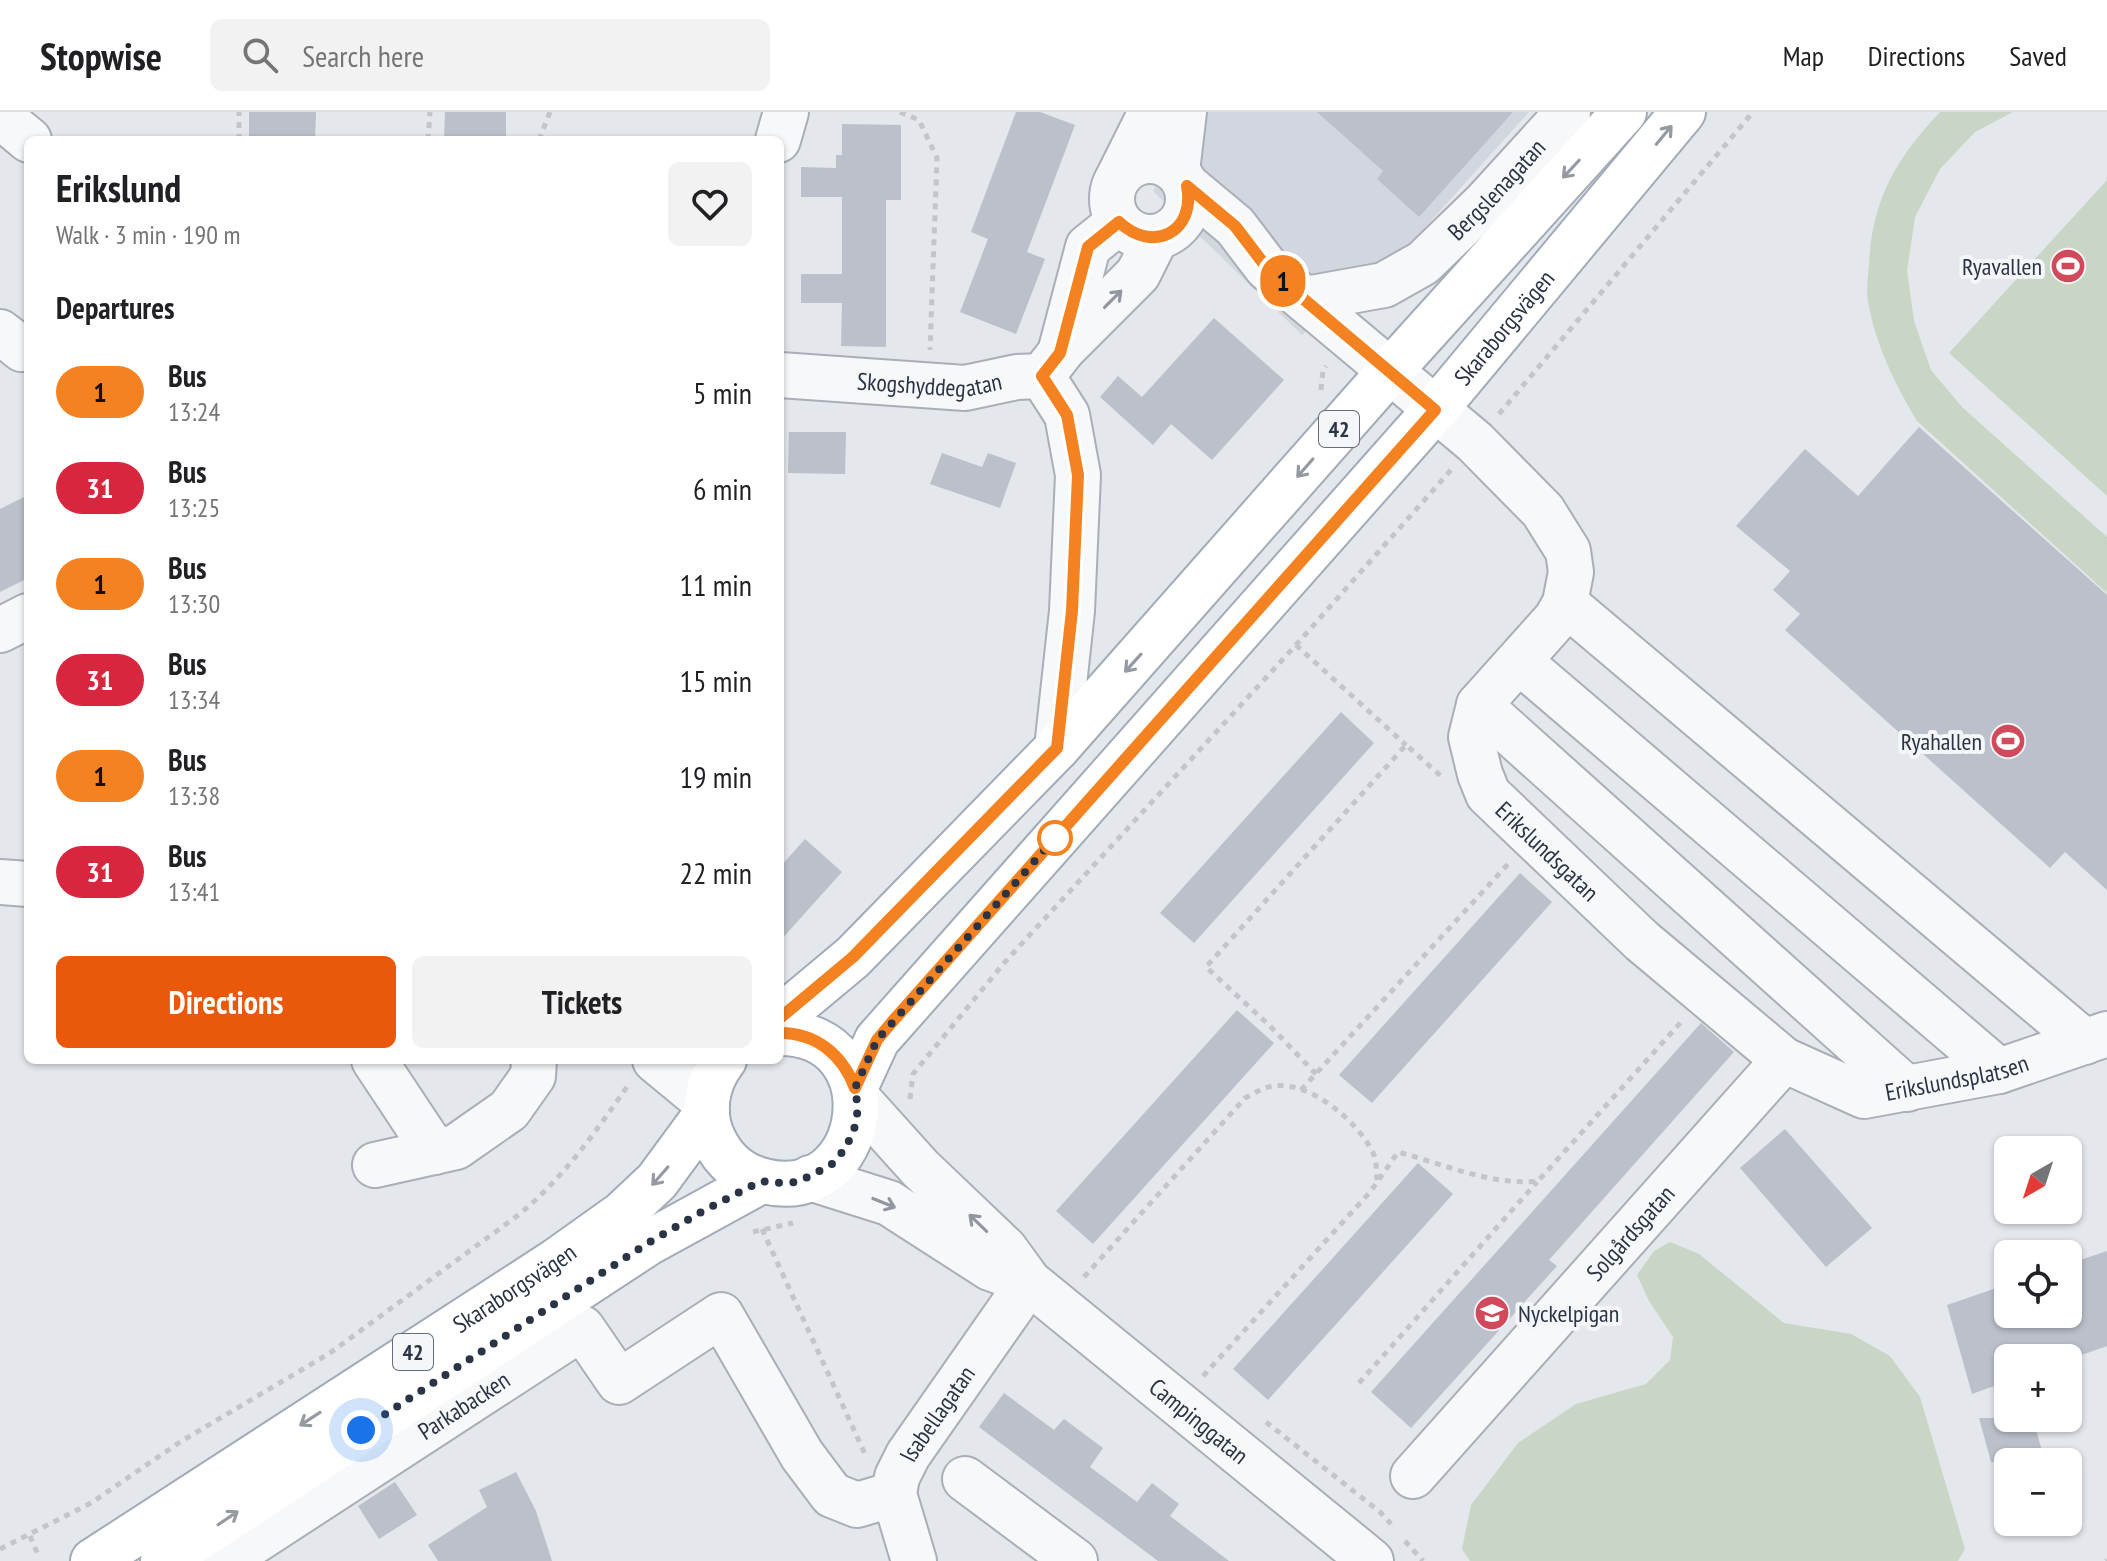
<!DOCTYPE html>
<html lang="en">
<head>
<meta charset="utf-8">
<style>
  :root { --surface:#fff; --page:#f2f2f2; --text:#202124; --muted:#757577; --line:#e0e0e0; --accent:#ea580c }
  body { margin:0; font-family:"PT Sans Narrow",sans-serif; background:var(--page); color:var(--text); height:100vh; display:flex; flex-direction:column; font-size:30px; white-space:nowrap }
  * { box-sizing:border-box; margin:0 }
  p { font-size:26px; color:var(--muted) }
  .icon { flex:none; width:44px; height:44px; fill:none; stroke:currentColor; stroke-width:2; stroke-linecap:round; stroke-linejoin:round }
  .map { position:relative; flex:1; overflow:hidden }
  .drawer { position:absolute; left:24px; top:24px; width:760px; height:928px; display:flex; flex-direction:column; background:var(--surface); border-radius:12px; box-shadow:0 2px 6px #0004 }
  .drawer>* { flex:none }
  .badge { padding:0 16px; border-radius:26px; font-size:28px; line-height:52px }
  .needle { width:52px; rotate:219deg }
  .fabs { position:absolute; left:1994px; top:1024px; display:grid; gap:16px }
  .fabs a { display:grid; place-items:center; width:88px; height:88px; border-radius:12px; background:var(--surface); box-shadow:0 2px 6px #0004; font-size:40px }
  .you { position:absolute; width:40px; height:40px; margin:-20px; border:6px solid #fff; border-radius:50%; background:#1a73e8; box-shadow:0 0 0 12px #1a73e833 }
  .map>.badge { position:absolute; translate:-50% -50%; box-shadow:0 0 0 4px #fff }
  h2 { padding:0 32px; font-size:30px; line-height:72px }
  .round { display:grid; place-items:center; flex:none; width:84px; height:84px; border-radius:12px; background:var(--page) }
  .head { display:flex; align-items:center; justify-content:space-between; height:136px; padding:0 32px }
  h1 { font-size:38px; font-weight:600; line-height:60px }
  .action { display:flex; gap:16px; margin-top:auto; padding:16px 32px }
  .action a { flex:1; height:92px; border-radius:12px; background:var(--accent); color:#fff; font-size:32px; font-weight:600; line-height:92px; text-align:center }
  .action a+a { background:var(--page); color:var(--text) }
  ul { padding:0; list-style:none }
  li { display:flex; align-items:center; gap:24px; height:96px; padding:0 32px }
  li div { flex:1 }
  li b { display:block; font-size:30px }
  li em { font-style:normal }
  li .badge { min-width:88px; font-weight:700; text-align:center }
  header { display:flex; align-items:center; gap:48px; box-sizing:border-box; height:112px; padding:0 40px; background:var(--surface); border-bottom:2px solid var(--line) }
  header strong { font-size:38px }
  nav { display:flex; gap:44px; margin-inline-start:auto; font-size:28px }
  .search { width:560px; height:72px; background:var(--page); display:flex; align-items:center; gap:20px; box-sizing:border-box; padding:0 28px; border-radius:12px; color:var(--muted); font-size:30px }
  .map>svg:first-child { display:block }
  .built { fill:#d2d6de }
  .green { fill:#c9d6c5 }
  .building { fill:#bbc0ca }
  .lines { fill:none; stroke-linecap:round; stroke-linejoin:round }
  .minor-casing { stroke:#a9aeb7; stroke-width:48 }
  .major-casing { stroke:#a3abb8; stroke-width:48 }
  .path { stroke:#c2c5cb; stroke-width:5; stroke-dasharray:6 6; stroke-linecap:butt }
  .minor { stroke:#f7f8fa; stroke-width:44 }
  .major { stroke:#fff; stroke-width:44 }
  .oneway { stroke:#959aa2 }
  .oneway2 { stroke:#9196a0 }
  .line-casing { stroke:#fff; stroke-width:18 }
  .line { stroke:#f58220; stroke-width:12 }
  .walk { stroke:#2b3445; stroke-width:8; stroke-dasharray:0 14.4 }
  .stop-dot { fill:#fff; stroke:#f58220; stroke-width:4 }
  .labels { text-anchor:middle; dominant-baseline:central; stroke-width:8; stroke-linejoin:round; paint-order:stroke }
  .shield { fill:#f4f6f9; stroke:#676e7b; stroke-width:2 }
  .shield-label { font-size:22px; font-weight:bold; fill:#2b3445 }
  .street-label { font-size:24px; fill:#2b3445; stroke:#f4f6f9 }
  .poi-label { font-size:24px; fill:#2b3445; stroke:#f4f6f9; text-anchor:end }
</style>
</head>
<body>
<header>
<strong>Stopwise</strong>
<div class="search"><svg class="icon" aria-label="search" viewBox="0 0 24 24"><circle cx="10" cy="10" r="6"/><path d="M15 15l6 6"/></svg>Search here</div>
<nav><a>Map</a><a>Directions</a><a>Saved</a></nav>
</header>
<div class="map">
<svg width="2107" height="1449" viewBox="0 0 2107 1449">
  <rect width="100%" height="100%" fill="#e4e7ec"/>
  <path class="built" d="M1198 0H1529L1421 120 1302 223 1153 79Z"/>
  <path class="green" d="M1940 0H2013L1975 20 1940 57 1915 105 1907 159 1914 209 1931 258 1962 295 2107 425V481L1917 309C1895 272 1875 232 1868 189 1866 178 1868 164 1869 153 1872 87 1896 47 1940 0Z
    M2107 68V384L1949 241Z
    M1670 1130 1699 1142 1784 1211 1851 1222 1890 1244 1920 1285 1965 1437 1958 1449H1470L1462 1437 1471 1393 1518 1331 1576 1292 1646 1272 1670 1248 1673 1225 1649 1189 1637 1163 1654 1139Z"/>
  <path class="building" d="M249 0H316L315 28H249Z
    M445 0H506V28H444Z
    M1016 0H1040L1075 13 1027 140 1045 147 1016 222 960 200 988 127 971 120Z
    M1317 0H1513L1419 105 1377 67 1383 59Z
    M842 12 901 13V88H886V235L841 234 842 191H801V162H842V85H801V55L836 56V43H842Z
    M1214 206 1284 268 1212 348 1171 312 1153 333 1100 285 1118 264 1142 285Z
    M1919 315 2107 483V778L2065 740 2050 756 1785 518 1800 502 1773 478 1790 459 1736 414 1805 337 1858 384Z
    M789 320H846L845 362 788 361Z
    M942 341 982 355 988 341 1016 351 1000 396 930 372Z
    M28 383V466L0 480V397Z
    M1341 600 1374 631 1194 831 1160 801Z
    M805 727 842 760 780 829V755Z
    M1520 761 1552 790 1372 991 1339 963Z
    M1237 898 1274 931 1093 1132 1056 1099Z
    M1701 911 1734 940 1549 1148 1557 1154 1411 1316 1371 1280Z
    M1785 1017 1872 1116 1826 1155 1740 1056Z
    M1418 1051 1453 1082 1268 1288 1233 1257Z
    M2107 1139V1234L2073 1246H2008V1269L1972 1282 1947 1193 2008 1172V1202H2068V1152Z
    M1004 1281 1054 1318 1064 1307 1103 1336 1090 1355 1137 1390 1152 1371 1179 1392 1170 1404 1229 1449H1158L1122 1422 979 1315Z
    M1979 1306H2033L2045 1350H1991Z
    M516 1360 536 1399 552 1449H438L428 1433 487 1395 479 1378Z
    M395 1370 417 1403 379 1427 358 1394Z"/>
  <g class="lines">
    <defs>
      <g id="minor">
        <path d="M0 4 29 28"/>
        <path d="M778 28 786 0"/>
        <circle cx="1150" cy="87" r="38"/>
        <path d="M1177 59 1184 0"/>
        <path d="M1119 64 1151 0"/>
        <path id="s1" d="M1187 74 1235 114 1267 156 1475 330 1543 399 1568 439 1571 460 1565 491 1556 507 1479 593 1471 625 1480 662 1488 682 1642 829 1784 948 1864 984 1999 959 2107 922"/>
        <path id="s2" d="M1306 187 1384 173 1423 151 1485 91 1568 0"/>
        <path d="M0 220 22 237 28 235"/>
        <path d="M1061 239 1138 162 1156 126"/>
        <path id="s3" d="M780 263 965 276 1017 265 1042 264 1060 241 1088 135 1119 110"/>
        <path d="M1042 264 1067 303 1078 363 1072 499 1057 636"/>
        <path d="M1565 491 2085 930"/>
        <path d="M0 518 28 504"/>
        <path d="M1520 550 1999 959"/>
        <path d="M1479 593 1907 977"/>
        <path d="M0 770 28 772"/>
        <path d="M374 948 435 1040"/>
        <path d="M655 948 707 991"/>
        <path id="s4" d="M857 986 920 1056 1005 1137 1029 1170 1371 1449"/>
        <path d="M375 1053 456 1035 509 998 533 964 534 948"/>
        <path d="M810 1066 889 1091 990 1156 1015 1165"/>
        <path id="s5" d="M1413 1364 1784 948"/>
        <path d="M965 1367 1075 1449"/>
        <path id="s6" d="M224 1449 582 1216 619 1270 721 1203 802 1343 832 1383 857 1393 894 1382"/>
        <path id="s7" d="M914 1449 894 1382 897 1365 908 1343 1029 1170"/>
      </g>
      <g id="major">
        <path d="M780 906 853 845 1057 636 1390 259 1624 0"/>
        <path d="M724 948C706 971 701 1002 714 1028 724 1049 742 1064 764 1069 870 1096 895 921 780 921"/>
        <path id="s8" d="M855 976 877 928 1435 298 1683 0"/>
        <path id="s9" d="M93 1449 556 1149 622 1102 657 1069 707 1001"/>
        <path d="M163 1449 648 1131 761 1069"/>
      </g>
    </defs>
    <use href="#minor" class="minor-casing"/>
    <use href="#major" class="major-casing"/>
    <path class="path" d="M900 0 919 8 937 46 930 238
      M239 28V0
      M428 28 430 0
      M539 28 550 0
      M1321 278 1323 258 1326 254
      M1499 302 1753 0
      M1296 533 1406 633
      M1316 962 1270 914 1206 855 1406 633 1441 664
      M1301 978 1509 751
      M910 987 913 962 1004 851 1296 533 1451 358
      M762 1117 865 1342
      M753 1120 793 1111
      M1084 1165 1245 986C1255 981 1263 975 1274 974 1311 969 1360 1011 1374 1043 1377 1051 1376 1059 1377 1068
      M1203 1264 1371 1079 1398 1040C1443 1052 1492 1074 1538 1069L1682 909
      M1359 1271 1537 1070
      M1266 1310 1380 1400 1391 1412
      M30 1424 39 1445
      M1405 1429 1423 1449
      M0 1437 91 1391 180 1330 330 1241 513 1107C561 1070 594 1022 629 972
      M2106 1449 2107 1448"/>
    <use href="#minor" class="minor"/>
    <use href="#major" class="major"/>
  </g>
  <defs><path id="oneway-shaft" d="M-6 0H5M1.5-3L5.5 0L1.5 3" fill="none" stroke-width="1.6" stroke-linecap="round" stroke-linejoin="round" transform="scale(2)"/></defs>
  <g class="oneway">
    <use href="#oneway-shaft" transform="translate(1664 23) rotate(-50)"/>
    <use href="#oneway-shaft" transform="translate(1571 57) rotate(133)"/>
    <use href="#oneway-shaft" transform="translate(1305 356) rotate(131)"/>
    <use href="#oneway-shaft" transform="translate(1133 551) rotate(132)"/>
    <use href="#oneway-shaft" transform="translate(660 1064) rotate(131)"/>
    <use href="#oneway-shaft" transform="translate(310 1307) rotate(147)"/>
    <use href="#oneway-shaft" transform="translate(228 1406) rotate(-34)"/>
  </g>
  <g class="oneway2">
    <use href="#oneway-shaft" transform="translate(1113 187) rotate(-45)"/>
    <use href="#oneway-shaft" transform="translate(884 1091) rotate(22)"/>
    <use href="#oneway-shaft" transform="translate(978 1111) rotate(-136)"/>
  </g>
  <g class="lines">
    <defs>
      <path id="line" d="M780 906 853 845 1057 636 1072 499 1078 363 1067 303 1042 264 1060 241 1088 135 1119 110C1153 142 1196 120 1187 74L1235 114 1267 156 1435 298 892 910 877 928 855 976C842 942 816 921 780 921"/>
    </defs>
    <use href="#line" class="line-casing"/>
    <use href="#line" class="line"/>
    <path class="walk" d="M361 1318 648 1131 705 1098 761 1069 773 1071 798 1070 831 1053 845 1037 854 1018 858 997 855 976 877 928 1055 726"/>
  </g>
  <defs>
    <symbol id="stadium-disc" viewBox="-11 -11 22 22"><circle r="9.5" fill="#d1495b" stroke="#f4f6f9"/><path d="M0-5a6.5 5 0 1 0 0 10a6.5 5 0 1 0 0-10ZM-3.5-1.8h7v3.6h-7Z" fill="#fff"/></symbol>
    <symbol id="school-disc" viewBox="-11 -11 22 22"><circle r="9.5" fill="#d1495b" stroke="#f4f6f9"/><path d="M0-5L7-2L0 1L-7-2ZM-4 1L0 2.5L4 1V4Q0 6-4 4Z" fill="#fff"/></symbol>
  </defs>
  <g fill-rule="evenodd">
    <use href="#stadium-disc" x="2048" y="134" width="40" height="40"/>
    <use href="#stadium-disc" x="1988" y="609" width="40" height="40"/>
    <use href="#school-disc" x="1472" y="1181" width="40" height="40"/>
  </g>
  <circle class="stop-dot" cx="1055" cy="726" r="16"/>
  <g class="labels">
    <g class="shield">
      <rect x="1319" y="299" width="40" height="36" rx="6"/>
      <rect x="393" y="1222" width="40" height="36" rx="6"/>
    </g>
    <g class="shield-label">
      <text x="1339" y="317">42</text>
      <text x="413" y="1240">42</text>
    </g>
    <g class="street-label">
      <text stroke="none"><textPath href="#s2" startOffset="228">Bergslenagatan</textPath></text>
      <text stroke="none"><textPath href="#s8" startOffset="1002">Skaraborgsvägen</textPath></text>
      <text stroke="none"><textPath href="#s3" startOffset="150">Skogshyddegatan</textPath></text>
      <text stroke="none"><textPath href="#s1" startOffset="892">Erikslundsgatan</textPath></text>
      <text stroke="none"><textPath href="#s1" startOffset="1390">Erikslundsplatsen</textPath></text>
      <text stroke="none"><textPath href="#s5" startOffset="326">Solgårdsgatan</textPath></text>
      <text stroke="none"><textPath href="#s9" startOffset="502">Skaraborgsvägen</textPath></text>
      <text stroke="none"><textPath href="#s6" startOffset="286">Parkabacken</textPath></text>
      <text stroke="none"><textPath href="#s7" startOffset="162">Isabellagatan</textPath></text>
      <text stroke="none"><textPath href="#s4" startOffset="472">Campinggatan</textPath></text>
    </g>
    <g class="poi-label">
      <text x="2042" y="154">Ryavallen</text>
      <text x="1982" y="629">Ryahallen</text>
      <text x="1518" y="1201" text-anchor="start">Nyckelpigan</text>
    </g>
  </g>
</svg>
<div class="fabs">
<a><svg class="needle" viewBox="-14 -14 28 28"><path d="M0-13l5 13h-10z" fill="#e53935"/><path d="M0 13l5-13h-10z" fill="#757577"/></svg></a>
<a><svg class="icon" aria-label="locate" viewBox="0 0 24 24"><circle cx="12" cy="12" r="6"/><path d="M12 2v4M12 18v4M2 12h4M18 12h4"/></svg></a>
<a>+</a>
<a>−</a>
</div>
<div class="you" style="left:361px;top:1318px"></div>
<b class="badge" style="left:1283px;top:169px;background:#f58220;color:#111">1</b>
<section class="drawer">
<div class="head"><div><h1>Erikslund</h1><p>Walk · 3 min · 190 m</p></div><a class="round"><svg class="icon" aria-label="heart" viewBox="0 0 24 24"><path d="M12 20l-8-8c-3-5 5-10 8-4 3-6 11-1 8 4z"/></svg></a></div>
<h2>Departures</h2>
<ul>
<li><span class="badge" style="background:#f58220;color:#111">1</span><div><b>Bus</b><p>13:24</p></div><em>5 min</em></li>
<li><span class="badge" style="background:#d7263d;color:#fff">31</span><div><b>Bus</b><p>13:25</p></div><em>6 min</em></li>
<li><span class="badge" style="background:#f58220;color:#111">1</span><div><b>Bus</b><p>13:30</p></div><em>11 min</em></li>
<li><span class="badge" style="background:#d7263d;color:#fff">31</span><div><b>Bus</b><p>13:34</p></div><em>15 min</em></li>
<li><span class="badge" style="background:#f58220;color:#111">1</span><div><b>Bus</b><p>13:38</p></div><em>19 min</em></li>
<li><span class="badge" style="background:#d7263d;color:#fff">31</span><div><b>Bus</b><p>13:41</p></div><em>22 min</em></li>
</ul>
<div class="action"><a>Directions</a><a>Tickets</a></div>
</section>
</div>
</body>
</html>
